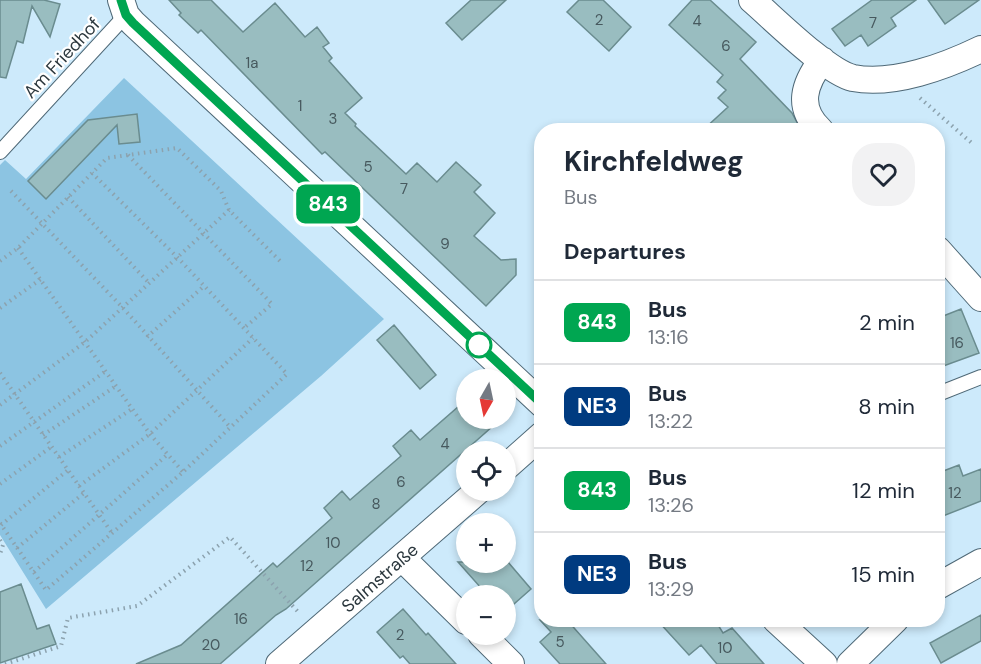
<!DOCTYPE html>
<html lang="en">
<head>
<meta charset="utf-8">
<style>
  :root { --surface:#fff; --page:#f2f2f3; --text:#1f2937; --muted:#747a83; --line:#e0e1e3 }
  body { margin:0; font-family:"DM Sans",sans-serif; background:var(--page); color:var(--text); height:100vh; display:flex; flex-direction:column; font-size:22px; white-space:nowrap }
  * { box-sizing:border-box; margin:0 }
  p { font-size:20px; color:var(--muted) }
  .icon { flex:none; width:33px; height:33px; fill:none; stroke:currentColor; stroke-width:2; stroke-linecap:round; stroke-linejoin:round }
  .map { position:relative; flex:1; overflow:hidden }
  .side { position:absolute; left:534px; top:123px; width:411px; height:504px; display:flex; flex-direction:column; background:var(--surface); border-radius:24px; box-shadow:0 3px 9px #0003 }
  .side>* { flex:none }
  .badge { padding:0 12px; border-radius:9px; font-size:21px; line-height:39px }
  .needle { width:39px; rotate:189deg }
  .tools { position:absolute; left:456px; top:369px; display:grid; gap:12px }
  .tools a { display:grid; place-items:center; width:60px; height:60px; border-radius:50%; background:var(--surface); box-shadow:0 3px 9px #0003; font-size:30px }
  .map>.badge { position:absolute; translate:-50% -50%; box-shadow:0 0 0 3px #fff }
  h2 { padding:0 30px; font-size:22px; line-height:54px }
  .round { display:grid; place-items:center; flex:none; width:63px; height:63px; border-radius:24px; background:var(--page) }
  .head { display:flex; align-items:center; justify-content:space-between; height:102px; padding:0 30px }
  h1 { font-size:28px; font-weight:700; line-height:45px }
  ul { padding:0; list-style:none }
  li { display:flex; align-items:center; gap:18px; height:84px; padding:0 30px; border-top:2px solid var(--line) }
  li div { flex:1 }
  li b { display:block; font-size:22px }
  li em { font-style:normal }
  li .badge { min-width:66px; font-weight:700; text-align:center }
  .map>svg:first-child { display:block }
  .green { fill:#8cc4e2 }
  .building { fill:#99bdc0; stroke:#6a8c8f; stroke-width:1.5 }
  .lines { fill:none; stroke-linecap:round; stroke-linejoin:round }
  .lane-casing { stroke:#4f6977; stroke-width:16 }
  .street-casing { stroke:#4f6977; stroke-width:28 }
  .path { stroke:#8ca2ae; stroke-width:4; stroke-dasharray:1.5 4.5; stroke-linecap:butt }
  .lane { stroke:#fff; stroke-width:14 }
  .street { stroke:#fff; stroke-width:26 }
  .line-casing { stroke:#fff; stroke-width:14 }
  .line { stroke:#00a651; stroke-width:9 }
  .stop-dot { fill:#fff; stroke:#00a651; stroke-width:3 }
  .labels { text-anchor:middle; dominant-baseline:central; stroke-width:4.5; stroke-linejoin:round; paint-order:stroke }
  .number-label { font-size:15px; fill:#47595e }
  .street-label { font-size:18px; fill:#2c383e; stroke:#fff }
</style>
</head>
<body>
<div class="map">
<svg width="981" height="664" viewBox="0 0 981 664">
  <rect width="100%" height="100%" fill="#cdeafb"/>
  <path class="green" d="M124 78 384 319 321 376 46 609 0 535V165L5 160 26 179Z"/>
  <path class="building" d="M0 0H44L60 4 50 37 32 6 23 43 17 41 6 78 0 77Z
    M169 0H211L243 32 275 3 305 37 317 27 329 43 323 47 332 58 329 61 362 98 345 113 356 124 355 126 406 174 417 163 437 182 456 162 481 185 474 192 495 213 474 236 501 260 516 259V275L486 306 325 152 322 154 201 30 198 33 179 15 181 13Z
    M471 0H506L462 40 446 23Z
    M579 0H603L631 27 609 51 567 12Z
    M692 0H710L756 42 740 59 792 113 801 130H703L728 107 718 98 726 90 717 82 723 75 669 25Z
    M872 0H916L891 18 896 26 868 46 861 35 845 46 832 29Z
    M928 0H979L945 24Z
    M137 114 140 142 119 144 117 125 46 199 28 181 88 120Z
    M961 309 979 353 938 368V318Z
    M394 325 436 375 420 389 377 340Z
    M466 400V418H502L286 609 276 615 220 664H136L181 645 273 563 277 567 332 518 324 508 342 491 350 500 401 456 393 446 411 430 420 440Z
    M959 465 963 476 981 469V501L938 518V473Z
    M458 562H508L531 589 506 611V596H491L483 586 481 588Z
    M21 584 37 629 49 625 56 644 0 663V592Z
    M403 609 426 635 428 633 456 664H410L403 656 400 658 377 632Z
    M981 615V641L941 663 930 643Z
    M540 620H567L606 664H560L540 642 551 632Z
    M657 620H715L723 633 732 628 764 664H717L701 645 689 655Z"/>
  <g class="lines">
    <defs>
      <path id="lane" d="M0 152 126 15
        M938 394 981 377"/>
      <path id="street" d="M121 0 126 15 133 23 542 404
        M752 0C774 19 827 72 853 78 893 86 946 66 981 49
        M820 130C796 107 804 84 822 60
        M938 250 981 298
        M506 467 542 435
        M403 559 466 621
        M938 586 981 562
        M776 620 824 664
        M481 634 511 664
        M279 664 479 490
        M850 664 895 620"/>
    </defs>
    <use href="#lane" class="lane-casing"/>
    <use href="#street" class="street-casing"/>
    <path class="path" d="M920 98 974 145
      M128 155 272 304 244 328
      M11 191 123 308 230 427
      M68 197 150 284
      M18 248 150 434 183 472
      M0 261 18 248 107 158 177 148 221 191 229 210 283 264
      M0 308 41 279
      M147 337 204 286
      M0 373 112 533
      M0 405 85 342 229 210
      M43 435 116 386
      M0 446 106 371
      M59 457 132 409
      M0 484 51 447
      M79 486 150 434 253 338
      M0 523 46 590 183 472 287 374 178 258 92 173
      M1 525 68 470
      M0 540 3 545 0 554
      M17 548 84 493
      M34 572 167 455
      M5 664 61 646 68 618 137 606 230 537 300 614"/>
    <use href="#lane" class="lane"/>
    <use href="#street" class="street"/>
  </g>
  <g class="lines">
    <defs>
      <path id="line" d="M121 0 126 15 133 23 542 404"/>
    </defs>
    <use href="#line" class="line-casing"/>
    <use href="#line" class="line"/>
  </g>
  <circle class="stop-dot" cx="479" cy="345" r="12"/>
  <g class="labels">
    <g class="number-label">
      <text x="599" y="20">2</text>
      <text x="697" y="21">4</text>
      <text x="873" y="23">7</text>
      <text x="726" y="46">6</text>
      <text x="252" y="63">1a</text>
      <text x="300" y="106">1</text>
      <text x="333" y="119">3</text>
      <text x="368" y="167">5</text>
      <text x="404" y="189">7</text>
      <text x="445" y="244">9</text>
      <text x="957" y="343">16</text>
      <text x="445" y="444">4</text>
      <text x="401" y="482">6</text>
      <text x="955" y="493">12</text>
      <text x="376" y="504">8</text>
      <text x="333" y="543">10</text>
      <text x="307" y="566">12</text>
      <text x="241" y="619">16</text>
      <text x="400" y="635">2</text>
      <text x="560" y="642">5</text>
      <text x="211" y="645">20</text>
      <text x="725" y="648">10</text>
    </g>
    <g class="street-label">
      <text transform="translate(62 58) rotate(-47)">Am Friedhof</text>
      <text transform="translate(380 578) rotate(-41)">Salmstraße</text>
    </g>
  </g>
</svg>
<div class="tools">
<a><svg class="needle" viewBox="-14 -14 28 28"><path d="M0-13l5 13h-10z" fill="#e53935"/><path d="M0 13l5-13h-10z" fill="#747a83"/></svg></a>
<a><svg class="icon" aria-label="locate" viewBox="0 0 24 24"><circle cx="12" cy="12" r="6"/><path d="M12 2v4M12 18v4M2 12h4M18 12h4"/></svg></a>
<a>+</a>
<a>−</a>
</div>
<b class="badge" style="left:328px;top:204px;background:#00a651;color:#fff">843</b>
<section class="side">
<div class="head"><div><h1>Kirchfeldweg</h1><p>Bus</p></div><a class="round"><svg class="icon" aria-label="heart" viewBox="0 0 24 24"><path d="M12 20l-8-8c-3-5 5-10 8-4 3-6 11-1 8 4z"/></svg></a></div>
<h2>Departures</h2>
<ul>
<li><span class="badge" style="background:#00a651;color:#fff">843</span><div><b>Bus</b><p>13:16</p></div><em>2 min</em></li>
<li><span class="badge" style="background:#003b80;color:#fff">NE3</span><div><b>Bus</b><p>13:22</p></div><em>8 min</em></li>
<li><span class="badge" style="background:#00a651;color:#fff">843</span><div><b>Bus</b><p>13:26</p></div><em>12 min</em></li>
<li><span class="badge" style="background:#003b80;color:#fff">NE3</span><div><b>Bus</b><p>13:29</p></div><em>15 min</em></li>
</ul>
</section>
</div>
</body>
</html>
